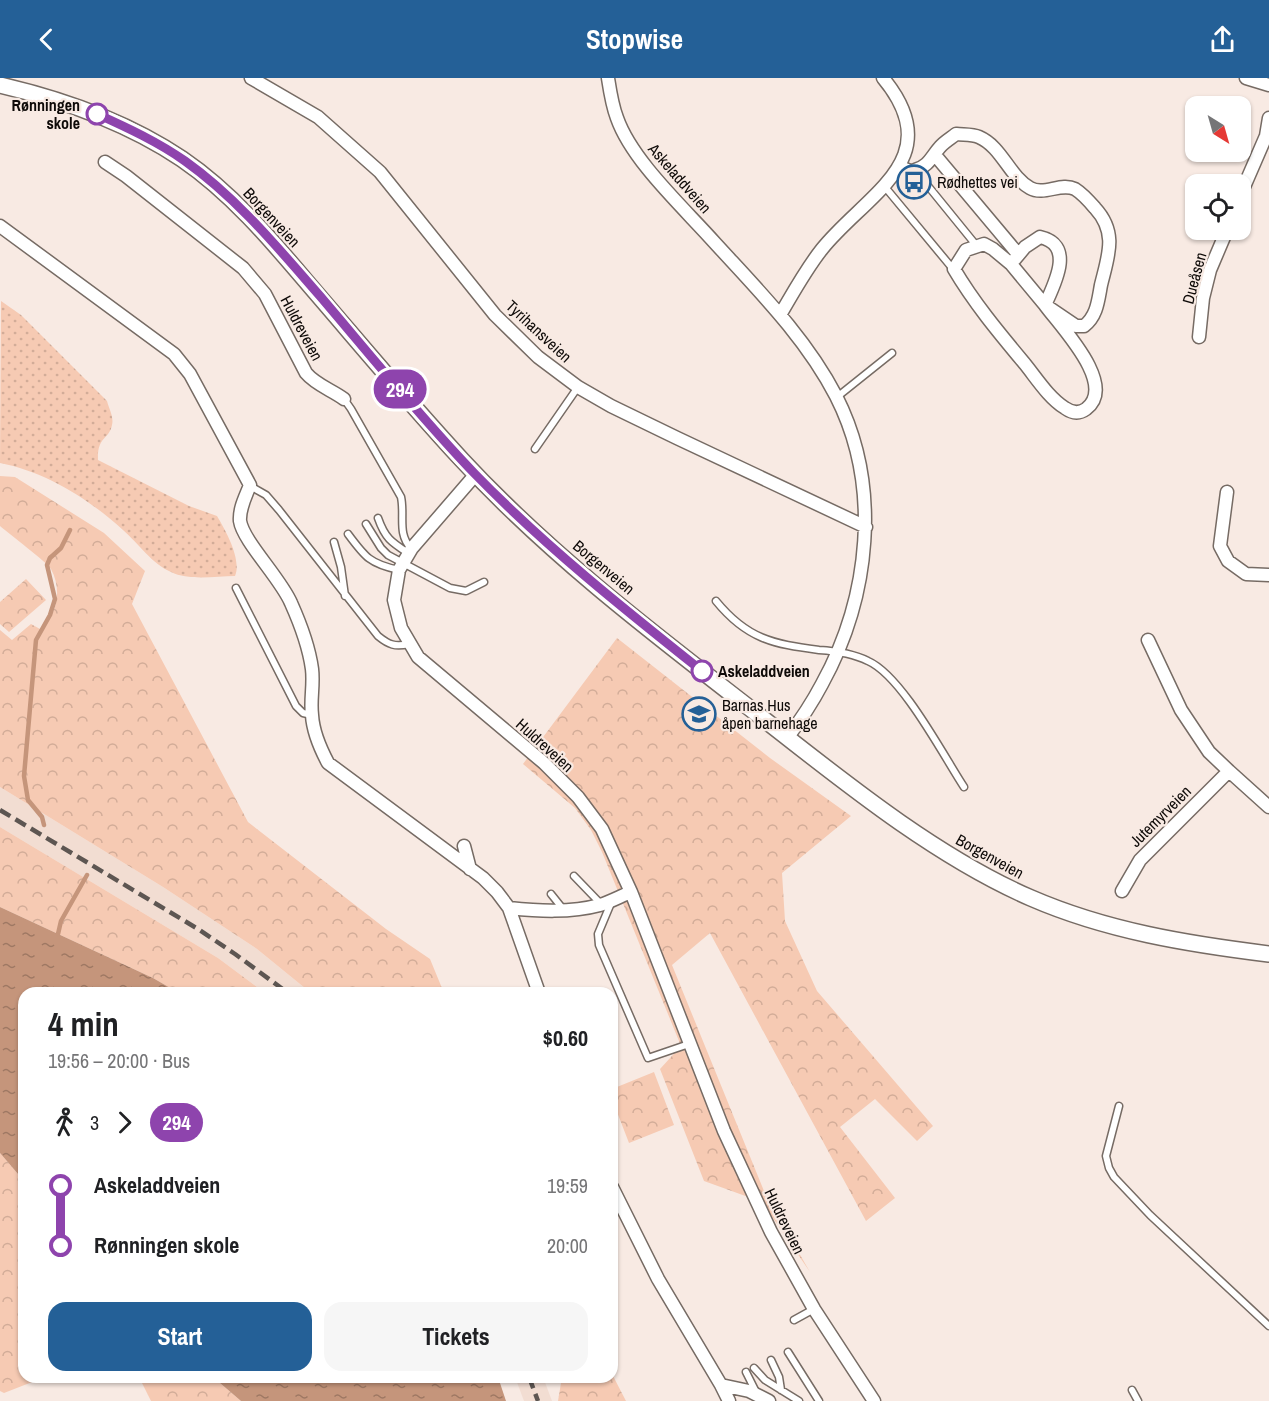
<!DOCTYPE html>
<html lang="en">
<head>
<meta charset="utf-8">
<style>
  :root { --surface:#fff; --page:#f6f6f6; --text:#202124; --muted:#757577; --accent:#246097 }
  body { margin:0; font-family:"Archivo Narrow",sans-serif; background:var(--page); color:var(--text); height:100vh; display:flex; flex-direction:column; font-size:22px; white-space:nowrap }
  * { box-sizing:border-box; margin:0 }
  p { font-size:20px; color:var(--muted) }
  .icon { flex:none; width:33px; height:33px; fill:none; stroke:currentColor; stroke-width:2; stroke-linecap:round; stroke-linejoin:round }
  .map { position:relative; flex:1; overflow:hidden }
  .details { position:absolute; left:18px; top:909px; width:600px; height:396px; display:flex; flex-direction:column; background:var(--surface); border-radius:18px; box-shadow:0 2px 4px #0004 }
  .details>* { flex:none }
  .badge { padding:0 12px; border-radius:20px; font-size:21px; line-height:39px }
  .needle { width:39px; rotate:143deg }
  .fabs { position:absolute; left:1185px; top:18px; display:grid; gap:12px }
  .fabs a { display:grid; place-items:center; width:66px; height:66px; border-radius:12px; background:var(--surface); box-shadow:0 2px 4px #0004; font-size:30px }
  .map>.badge { position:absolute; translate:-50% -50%; box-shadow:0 0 0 3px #fff }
  .legs { display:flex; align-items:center; gap:9px; height:66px; padding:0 30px; font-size:20px }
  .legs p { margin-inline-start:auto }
  .summary { display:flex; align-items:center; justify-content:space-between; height:102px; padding:0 30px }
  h1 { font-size:33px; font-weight:800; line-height:45px }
  .cta { display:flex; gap:12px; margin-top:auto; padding:12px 30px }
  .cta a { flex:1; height:69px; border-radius:18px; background:var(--accent); color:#fff; font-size:24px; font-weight:800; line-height:69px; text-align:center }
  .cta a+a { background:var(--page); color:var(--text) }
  ul { padding:0 30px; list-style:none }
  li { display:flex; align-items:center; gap:21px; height:60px; font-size:22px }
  li i { display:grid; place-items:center; width:9px; height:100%; margin:0 8px; background:currentColor }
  li i::after { content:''; width:15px; height:15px; margin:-8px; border:4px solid; border-radius:50%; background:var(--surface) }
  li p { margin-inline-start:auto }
  li:first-child i { background:linear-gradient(#0000 50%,currentColor 0) }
  li:last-child i { background:linear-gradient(currentColor 50%,#0000 0) }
  header { display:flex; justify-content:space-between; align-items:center; height:78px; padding:0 30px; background:var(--accent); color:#fff; font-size:27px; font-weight:800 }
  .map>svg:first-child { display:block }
  .built { fill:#f2ddd2 }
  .grass { fill:url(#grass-dots) }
  .forest { fill:url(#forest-crowns) }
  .water { fill:url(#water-ripples) }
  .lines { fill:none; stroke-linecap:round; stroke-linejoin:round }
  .stream { stroke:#c5957b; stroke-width:4.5 }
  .service-casing { stroke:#766b64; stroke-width:9 }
  .minor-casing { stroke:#766b64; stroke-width:15 }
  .tertiary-casing { stroke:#766b64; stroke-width:18 }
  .service { stroke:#fff; stroke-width:6 }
  .minor { stroke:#fff; stroke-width:12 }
  .tertiary { stroke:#fff; stroke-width:15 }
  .rail { stroke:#5d5652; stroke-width:4.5; stroke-dasharray:12 6; stroke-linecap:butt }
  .line-1-casing { stroke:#fff; stroke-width:14 }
  .line-1 { stroke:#8e44ad; stroke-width:9 }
  .stop-1-dot { fill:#fff; stroke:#8e44ad; stroke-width:3 }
  .labels { text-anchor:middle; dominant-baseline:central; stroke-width:4.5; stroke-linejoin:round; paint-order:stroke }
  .stop-label { font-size:16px; font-weight:bold; fill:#0e0a08; stroke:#f8eae3; text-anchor:end }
  .street-label { font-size:16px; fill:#0e0a08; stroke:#f8eae3 }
  .poi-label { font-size:16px; fill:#0e0a08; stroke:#f8eae3; text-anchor:start }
</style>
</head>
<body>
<header><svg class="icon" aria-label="back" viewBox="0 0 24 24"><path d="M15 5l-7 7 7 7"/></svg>Stopwise<svg class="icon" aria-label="share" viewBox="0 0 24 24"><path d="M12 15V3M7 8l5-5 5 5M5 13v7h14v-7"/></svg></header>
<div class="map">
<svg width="1269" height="1323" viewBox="0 0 1269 1323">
  <defs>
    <pattern id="grass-dots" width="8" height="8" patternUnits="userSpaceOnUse" patternTransform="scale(1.5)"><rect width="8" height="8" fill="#f6cab3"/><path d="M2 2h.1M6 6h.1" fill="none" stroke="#d2ac98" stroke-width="1.8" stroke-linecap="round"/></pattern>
    <pattern id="forest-crowns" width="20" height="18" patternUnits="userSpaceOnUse" patternTransform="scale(1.5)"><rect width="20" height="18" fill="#f6cab3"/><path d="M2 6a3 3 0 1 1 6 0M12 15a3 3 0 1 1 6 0" fill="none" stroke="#d2ac98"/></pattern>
    <pattern id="water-ripples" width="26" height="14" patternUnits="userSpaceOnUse" patternTransform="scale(1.5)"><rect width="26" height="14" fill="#c5957b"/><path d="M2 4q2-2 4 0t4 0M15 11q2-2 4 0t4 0" fill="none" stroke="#9e7863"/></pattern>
  </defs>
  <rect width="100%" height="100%" fill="#f8eae3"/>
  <path class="built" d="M0 709 163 809 257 871 311 915H265L218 880 0 749Z
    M515 1299H543L552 1323H524Z"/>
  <path class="grass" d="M1 223 21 237 107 323C109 331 114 339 112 347 109 362 97 358 98 382L189 428 217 438C226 453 242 482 235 498 216 498 189 503 171 494 152 486 139 466 123 452 89 421 46 394 0 385Z"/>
  <path class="forest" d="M0 398 15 399 104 455 145 493 132 526 248 744 386 851 430 881 444 915H311L257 871 163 809 0 709V552L12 562 31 546 40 551C58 537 62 511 51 491 47 484 9 456 0 448Z
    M26 501 46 522 9 554 0 546V524Z
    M617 560 770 680 851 738 782 795 785 843 817 913 933 1048 917 1063 875 1021 840 1049 895 1120 866 1143 710 855 672 887 766 1118 810 1194 762 1124 704 1103 660 991 681 968 602 774 591 752 575 730 523 686Z
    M0 749 218 880 265 915H179L153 900 0 829Z
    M654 994 674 1047 629 1065 612 1021V1011Z
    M0 1075 24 1103V1299H45L4 1315 0 1313Z
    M612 1296 626 1323H558L562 1299H612Z
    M139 1299H213L241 1323H151Z"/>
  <path class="water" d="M0 829 153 900 179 915H24V1103L0 1075Z
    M213 1299H498L506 1323H241Z"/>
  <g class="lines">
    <path class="stream" d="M44 747 42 739 28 722 24 698 36 562 50 537 55 521 47 487 50 480 61 470 70 452
      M58 856 61 843 87 797"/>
    <defs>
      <path id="service" d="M901 86 915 92 976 167
        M885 109 953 191
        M837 319 892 275
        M344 321 351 331 401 419C405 437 397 456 411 470
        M535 371 578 309
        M250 408 266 417 279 432 378 558C389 567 395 569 409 566
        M378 440C385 460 391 464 408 475
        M366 446 381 470 388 477 450 510 466 513 484 504
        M348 456C365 479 370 486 399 492
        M334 464 341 489 345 518
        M236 510 296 628 303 635 312 637
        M716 523C747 561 773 566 819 572 835 573 854 576 868 583 902 598 943 677 964 709
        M574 798 601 826
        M551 816 563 831
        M611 825 598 856 599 867 648 980 689 966
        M1119 1028 1106 1078 1109 1090 1114 1099 1150 1137 1269 1248
        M794 1242 814 1231
        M788 1274 819 1323
        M771 1282 779 1299 781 1312
        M754 1290 765 1302 799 1323
        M746 1294 756 1314
        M1132 1312 1138 1323"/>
      <path id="minor" d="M251 0 318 39 380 94 495 237 538 279 578 309 611 328 677 360 866 449
        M608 0C610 13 612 27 617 40 632 83 684 130 715 165 758 212 806 260 836 318 882 408 870 519 822 606 812 625 800 643 787 660
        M1246 0 1269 7
        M935 77 1018 176
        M105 84 126 98 243 190 265 216 306 295C316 307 332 312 344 321
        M915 92C929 88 931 79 940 69 944 64 951 60 956 56 963 57 972 56 979 59 1002 69 1009 98 1030 110 1044 118 1061 104 1075 111 1083 116 1089 123 1095 130 1118 155 1108 178 1101 207 1098 223 1097 238 1084 248H1076L1045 227 1011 186 993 171 984 166 966 172 954 191C974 225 1000 256 1025 286 1037 301 1049 320 1065 330 1072 335 1079 336 1086 331 1118 307 1061 249 1045 227
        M1240 118 1266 58 1269 40
        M0 148 174 276 190 296 250 407C246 418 239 430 240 443 243 463 281 501 291 525 300 545 309 569 312 591 314 607 310 622 312 637 313 654 320 670 328 685L483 800 497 814 509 830 539 915
        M1015 181 1025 169 1040 159C1075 167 1055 205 1045 227
        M780 237C793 215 806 191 822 171 866 116 950 81 883 0
        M1199 259 1203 220 1210 192 1227 152
        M476 396 412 470 399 492 394 522 401 550 418 579 544 685 578 719 602 751 631 814 724 1053 771 1154 814 1231 874 1323
        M1227 414 1220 468 1228 483 1246 496 1269 497
        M1229 693 1269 729
        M464 768 470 791
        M1122 813 1140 782 1229 693 1209 674 1181 632 1148 562
        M509 830C538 833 570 835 600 827 610 824 621 818 631 814
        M612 1109 658 1201 721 1307 749 1313 769 1323
        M721 1307 729 1323"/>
      <path id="tertiary" d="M0 7C65 22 127 44 182 81 232 115 272 163 311 209 361 267 410 326 462 382 550 477 654 556 756 635 839 700 934 778 1031 820 1107 853 1188 866 1269 876"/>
    </defs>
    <use href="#service" class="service-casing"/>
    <use href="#minor" class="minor-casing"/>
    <use href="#tertiary" class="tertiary-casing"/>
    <use href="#service" class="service"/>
    <use href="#minor" class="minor"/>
    <use href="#tertiary" class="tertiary"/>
    <path class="rail" d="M0 732 198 851 235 876 288 915
      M529 1299 538 1323"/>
  </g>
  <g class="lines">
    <defs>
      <path id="line-1" d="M97 36C128 50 158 64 185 83 237 120 278 170 320 218 371 278 421 340 475 396 545 468 624 531 702 593"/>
    </defs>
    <use href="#line-1" class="line-1-casing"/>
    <use href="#line-1" class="line-1"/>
  </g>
  <defs>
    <symbol id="bus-ring" viewBox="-11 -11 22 22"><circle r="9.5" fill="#f8eae3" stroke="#246097" stroke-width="1.5"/><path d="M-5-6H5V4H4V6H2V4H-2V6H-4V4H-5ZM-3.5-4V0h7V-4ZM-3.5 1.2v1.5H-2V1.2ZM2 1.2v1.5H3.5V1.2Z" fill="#246097"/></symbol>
    <symbol id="school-ring" viewBox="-11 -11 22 22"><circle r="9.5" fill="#f8eae3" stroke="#246097" stroke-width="1.5"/><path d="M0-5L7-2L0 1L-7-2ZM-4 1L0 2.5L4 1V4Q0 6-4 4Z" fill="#246097"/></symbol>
  </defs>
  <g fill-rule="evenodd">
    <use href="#bus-ring" x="895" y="85" width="38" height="38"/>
    <use href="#school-ring" x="680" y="617" width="38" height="38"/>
  </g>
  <g class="stop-1-dot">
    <circle cx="97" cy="36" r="10"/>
    <circle cx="702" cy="593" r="10"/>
  </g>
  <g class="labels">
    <g class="stop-label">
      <text x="80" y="27">Rønningen<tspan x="80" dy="18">skole</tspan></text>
      <text x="718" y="593" text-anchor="start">Askeladdveien</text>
    </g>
    <g class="street-label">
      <text transform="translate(680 100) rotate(49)">Askeladdveien</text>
      <text transform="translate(272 139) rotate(47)">Borgenveien</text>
      <text transform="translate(1194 200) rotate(-75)">Dueåsen</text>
      <text transform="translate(302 250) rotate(62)">Huldreveien</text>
      <text transform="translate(539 253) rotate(43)">Tyrihansveien</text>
      <text transform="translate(604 489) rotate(40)">Borgenveien</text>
      <text transform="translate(545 667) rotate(42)">Huldreveien</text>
      <text transform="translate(1160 738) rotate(-45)">Jutemyrveien</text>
      <text transform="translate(990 778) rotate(29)">Borgenveien</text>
      <text transform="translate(785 1143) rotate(64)">Huldreveien</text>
    </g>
    <g class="poi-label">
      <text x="937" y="104">Rødhettes vei</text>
      <text x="722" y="627">Barnas Hus<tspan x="722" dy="18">åpen barnehage</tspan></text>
    </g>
  </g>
</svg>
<div class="fabs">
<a><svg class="needle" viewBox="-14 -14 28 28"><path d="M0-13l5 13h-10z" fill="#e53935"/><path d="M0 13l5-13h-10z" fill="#757577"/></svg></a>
<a><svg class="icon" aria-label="locate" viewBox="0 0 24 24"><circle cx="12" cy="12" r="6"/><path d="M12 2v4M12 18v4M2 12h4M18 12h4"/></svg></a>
</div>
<b class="badge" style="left:400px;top:311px;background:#8e44ad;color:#fff">294</b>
<section class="details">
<div class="summary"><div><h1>4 min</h1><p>19:56 – 20:00 · Bus</p></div><b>$0.60</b></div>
<div class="legs"><svg class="icon" aria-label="walk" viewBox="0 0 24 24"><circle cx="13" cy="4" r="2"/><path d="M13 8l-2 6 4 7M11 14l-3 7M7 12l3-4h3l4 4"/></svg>3<svg class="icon" aria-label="forward" viewBox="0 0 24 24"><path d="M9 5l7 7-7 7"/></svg><b class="badge" style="background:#8e44ad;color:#fff">294</b></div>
<ul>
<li><i style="color:#8e44ad"></i><b>Askeladdveien</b><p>19:59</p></li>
<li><i style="color:#8e44ad"></i><b>Rønningen skole</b><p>20:00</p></li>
</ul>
<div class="cta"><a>Start</a><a>Tickets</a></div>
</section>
</div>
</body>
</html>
